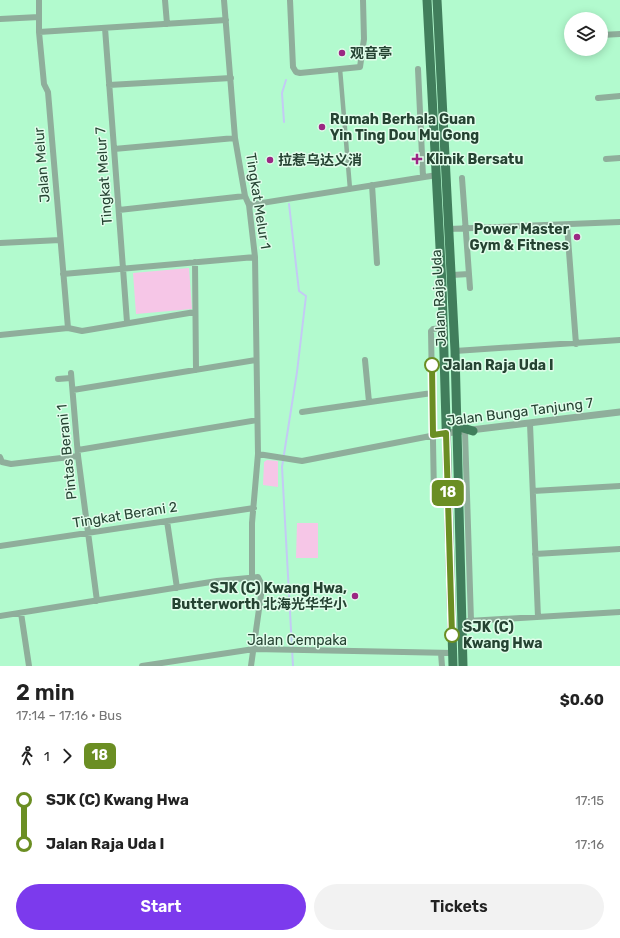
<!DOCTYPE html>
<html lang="en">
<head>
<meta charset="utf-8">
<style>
  :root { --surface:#fff; --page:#f2f2f2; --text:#222; --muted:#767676; --accent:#7c3aed }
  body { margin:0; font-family:Rubik,"Noto Sans SC",sans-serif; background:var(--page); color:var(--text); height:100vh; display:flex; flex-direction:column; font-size:15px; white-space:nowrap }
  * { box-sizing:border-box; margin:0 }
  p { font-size:13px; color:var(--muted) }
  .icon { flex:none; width:22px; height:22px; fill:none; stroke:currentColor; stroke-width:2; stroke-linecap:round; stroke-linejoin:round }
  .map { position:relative; height:666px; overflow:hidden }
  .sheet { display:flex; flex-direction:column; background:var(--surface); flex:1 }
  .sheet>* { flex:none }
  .badge { padding:0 8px; border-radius:6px; font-size:14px; line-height:26px }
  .tools { position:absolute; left:564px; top:12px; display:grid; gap:8px }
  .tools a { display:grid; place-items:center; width:44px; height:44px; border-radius:50%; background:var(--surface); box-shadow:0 2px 10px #0003; font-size:20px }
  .map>.badge { position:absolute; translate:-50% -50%; box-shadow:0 0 0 2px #fff }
  .legs { display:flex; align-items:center; gap:6px; height:44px; padding:0 16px; font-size:13px }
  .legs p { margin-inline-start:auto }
  .overview { display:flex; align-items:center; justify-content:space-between; height:68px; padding:0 16px }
  h1 { font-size:22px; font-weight:600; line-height:30px }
  .action { display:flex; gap:8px; margin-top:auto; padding:8px 16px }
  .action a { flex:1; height:46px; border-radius:24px; background:var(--accent); color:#fff; font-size:16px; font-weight:600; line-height:46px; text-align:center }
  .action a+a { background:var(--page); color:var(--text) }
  ul { padding:0 16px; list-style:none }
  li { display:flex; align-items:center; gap:14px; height:44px; font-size:15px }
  li i { display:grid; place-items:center; width:6px; height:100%; margin:0 5px; background:currentColor }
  li i::after { content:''; width:10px; height:10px; margin:-5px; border:3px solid; border-radius:50%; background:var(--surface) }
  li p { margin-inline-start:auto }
  li:first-child i { background:linear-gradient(#0000 50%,currentColor 0) }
  li:last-child i { background:linear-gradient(currentColor 50%,#0000 0) }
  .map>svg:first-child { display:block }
  .green { fill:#f6c6e7 }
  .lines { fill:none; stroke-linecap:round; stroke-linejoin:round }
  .stream { stroke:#c3caf4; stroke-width:2 }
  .pedestrian { stroke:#8fae9b; stroke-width:4.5 }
  .minor { stroke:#8fae9b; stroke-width:6 }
  .tertiary { stroke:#8fae9b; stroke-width:7 }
  .primary { stroke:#417e5c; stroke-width:9 }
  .line-1-casing { stroke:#fff; stroke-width:9 }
  .line-1 { stroke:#6b8e23; stroke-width:6 }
  .poi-dot { fill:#9b2783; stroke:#e0fcea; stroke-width:1.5 }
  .stop-1-dot { fill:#fff; stroke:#6b8e23; stroke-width:2 }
  .labels { text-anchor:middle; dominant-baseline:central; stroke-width:3; stroke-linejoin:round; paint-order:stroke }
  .poi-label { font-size:14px; font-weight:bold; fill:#254332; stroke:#e0fcea; text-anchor:start }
  .street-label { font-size:14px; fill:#254332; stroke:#e0fcea }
  .stop-label { font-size:14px; font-weight:bold; fill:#254332; stroke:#e0fcea; text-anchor:start }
</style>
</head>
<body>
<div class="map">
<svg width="620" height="666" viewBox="0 0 620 666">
  <rect width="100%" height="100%" fill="#b2face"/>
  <path class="green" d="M189 268 192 309 136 314 133 273Z
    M267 460 278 461V487L263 485 264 462Z
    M297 523H318V558H296Z"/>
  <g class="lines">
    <path class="stream" d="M284 122 282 93 286 80
      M289 204 299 291 306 296 297 372 282 467 293 666"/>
    <path class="pedestrian" d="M340 69 350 189"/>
    <path class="minor" d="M39 0V32L44 84 48 92 68 328
      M165 0 167 24
      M224 0 235 138 245 196 249 205 255 257 258 454 252 523V576
      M290 0 293 67 296 72 300 73 360 67 364 39 363 0
      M0 19 39 17
      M105 28 127 322
      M39 32 226 20
      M601 35 620 34
      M418 69 423 177
      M109 85 231 78
      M598 98 620 96
      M114 149 235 138
      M606 159 620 158
      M462 178 470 288
      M372 185 377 263
      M249 205 437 175
      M119 210 245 196
      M567 225 576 344
      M449 229 620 222
      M0 243 60 240
      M195 262 196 370
      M63 274 255 257
      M452 275 469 274
      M0 335 68 328 82 331 195 312
      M455 351 620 340
      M365 360 369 402
      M71 373 78 456 97 601
      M58 379 71 378
      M73 390 256 360
      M302 412 432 393
      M530 424 538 617
      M465 432 471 621
      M78 450 257 420
      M258 454 302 461 446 433
      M0 457 2 462 11 464 78 456
      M533 491 620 486
      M434 496 431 331 433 329 443 328
      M167 521 177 588
      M0 546 254 508
      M535 554 620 549
      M21 613 29 666
      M0 616 217 581 258 577 261 583V595L251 666
      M468 621 620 612
      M441 653 442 666
      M142 666 254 649 453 653"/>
    <path class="tertiary" d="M446 433 620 412"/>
    <path class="primary" d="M427 0 442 285 453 666
      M437 0 455 351 463 666
      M456 421 463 428 473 431"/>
  </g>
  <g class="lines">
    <defs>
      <path id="line-1" d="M432 365 433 435 446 433 452 635"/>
    </defs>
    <use href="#line-1" class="line-1-casing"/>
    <use href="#line-1" class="line-1"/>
  </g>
  <g class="poi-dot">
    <circle cx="342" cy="53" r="4"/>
    <circle cx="322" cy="127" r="4"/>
    <path d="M415 153h4v4h4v4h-4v4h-4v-4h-4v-4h4z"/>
    <circle cx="270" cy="160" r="4"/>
    <circle cx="577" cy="237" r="4"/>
    <circle cx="355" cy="596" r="4"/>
  </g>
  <g class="stop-1-dot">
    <circle cx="432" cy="365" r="7"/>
    <circle cx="452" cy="635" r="7"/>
  </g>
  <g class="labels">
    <g class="poi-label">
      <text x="350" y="53">观音亭</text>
      <text x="330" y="119">Rumah Berhala Guan<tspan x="330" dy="16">Yin Ting Dou Mu Gong</tspan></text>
      <text x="426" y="159">Klinik Bersatu</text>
      <text x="278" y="160">拉惹乌达义消</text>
      <text x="569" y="229" text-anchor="end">Power Master<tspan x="569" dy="16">Gym &amp; Fitness</tspan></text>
      <text x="347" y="588" text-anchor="end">SJK (C) Kwang Hwa,<tspan x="347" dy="16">Butterworth 北海光华华小</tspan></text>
    </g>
    <g class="street-label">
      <text transform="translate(42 165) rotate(-95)">Jalan Melur</text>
      <text transform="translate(104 176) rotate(-94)">Tingkat Melur 7</text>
      <text transform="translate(258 201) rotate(81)">Tingkat Melur 1</text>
      <text transform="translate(439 298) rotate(-93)">Jalan Raja Uda</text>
      <text transform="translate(520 412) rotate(-7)">Jalan Bunga Tanjung 7</text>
      <text transform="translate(67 452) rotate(-96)">Pintas Berani 1</text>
      <text transform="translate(125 515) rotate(-9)">Tingkat Berani 2</text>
      <text x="297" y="640">Jalan Cempaka</text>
    </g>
    <g class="stop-label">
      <text x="443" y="365">Jalan Raja Uda I</text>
      <text x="463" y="627">SJK (C)<tspan x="463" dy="16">Kwang Hwa</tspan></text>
    </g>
  </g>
</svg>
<div class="tools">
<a><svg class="icon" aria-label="layers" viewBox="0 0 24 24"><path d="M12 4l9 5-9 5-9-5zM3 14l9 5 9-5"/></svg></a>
</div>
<b class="badge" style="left:448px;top:493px;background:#6b8e23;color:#fff">18</b>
</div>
<section class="sheet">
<div class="overview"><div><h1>2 min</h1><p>17:14 – 17:16 · Bus</p></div><b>$0.60</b></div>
<div class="legs"><svg class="icon" aria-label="walk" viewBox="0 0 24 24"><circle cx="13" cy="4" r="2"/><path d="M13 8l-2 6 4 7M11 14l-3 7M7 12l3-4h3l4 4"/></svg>1<svg class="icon" aria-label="forward" viewBox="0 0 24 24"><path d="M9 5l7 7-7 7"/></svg><b class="badge" style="background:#6b8e23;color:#fff">18</b></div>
<ul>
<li><i style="color:#6b8e23"></i><b>SJK (C) Kwang Hwa</b><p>17:15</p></li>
<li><i style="color:#6b8e23"></i><b>Jalan Raja Uda I</b><p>17:16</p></li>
</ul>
<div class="action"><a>Start</a><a>Tickets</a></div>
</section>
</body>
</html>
